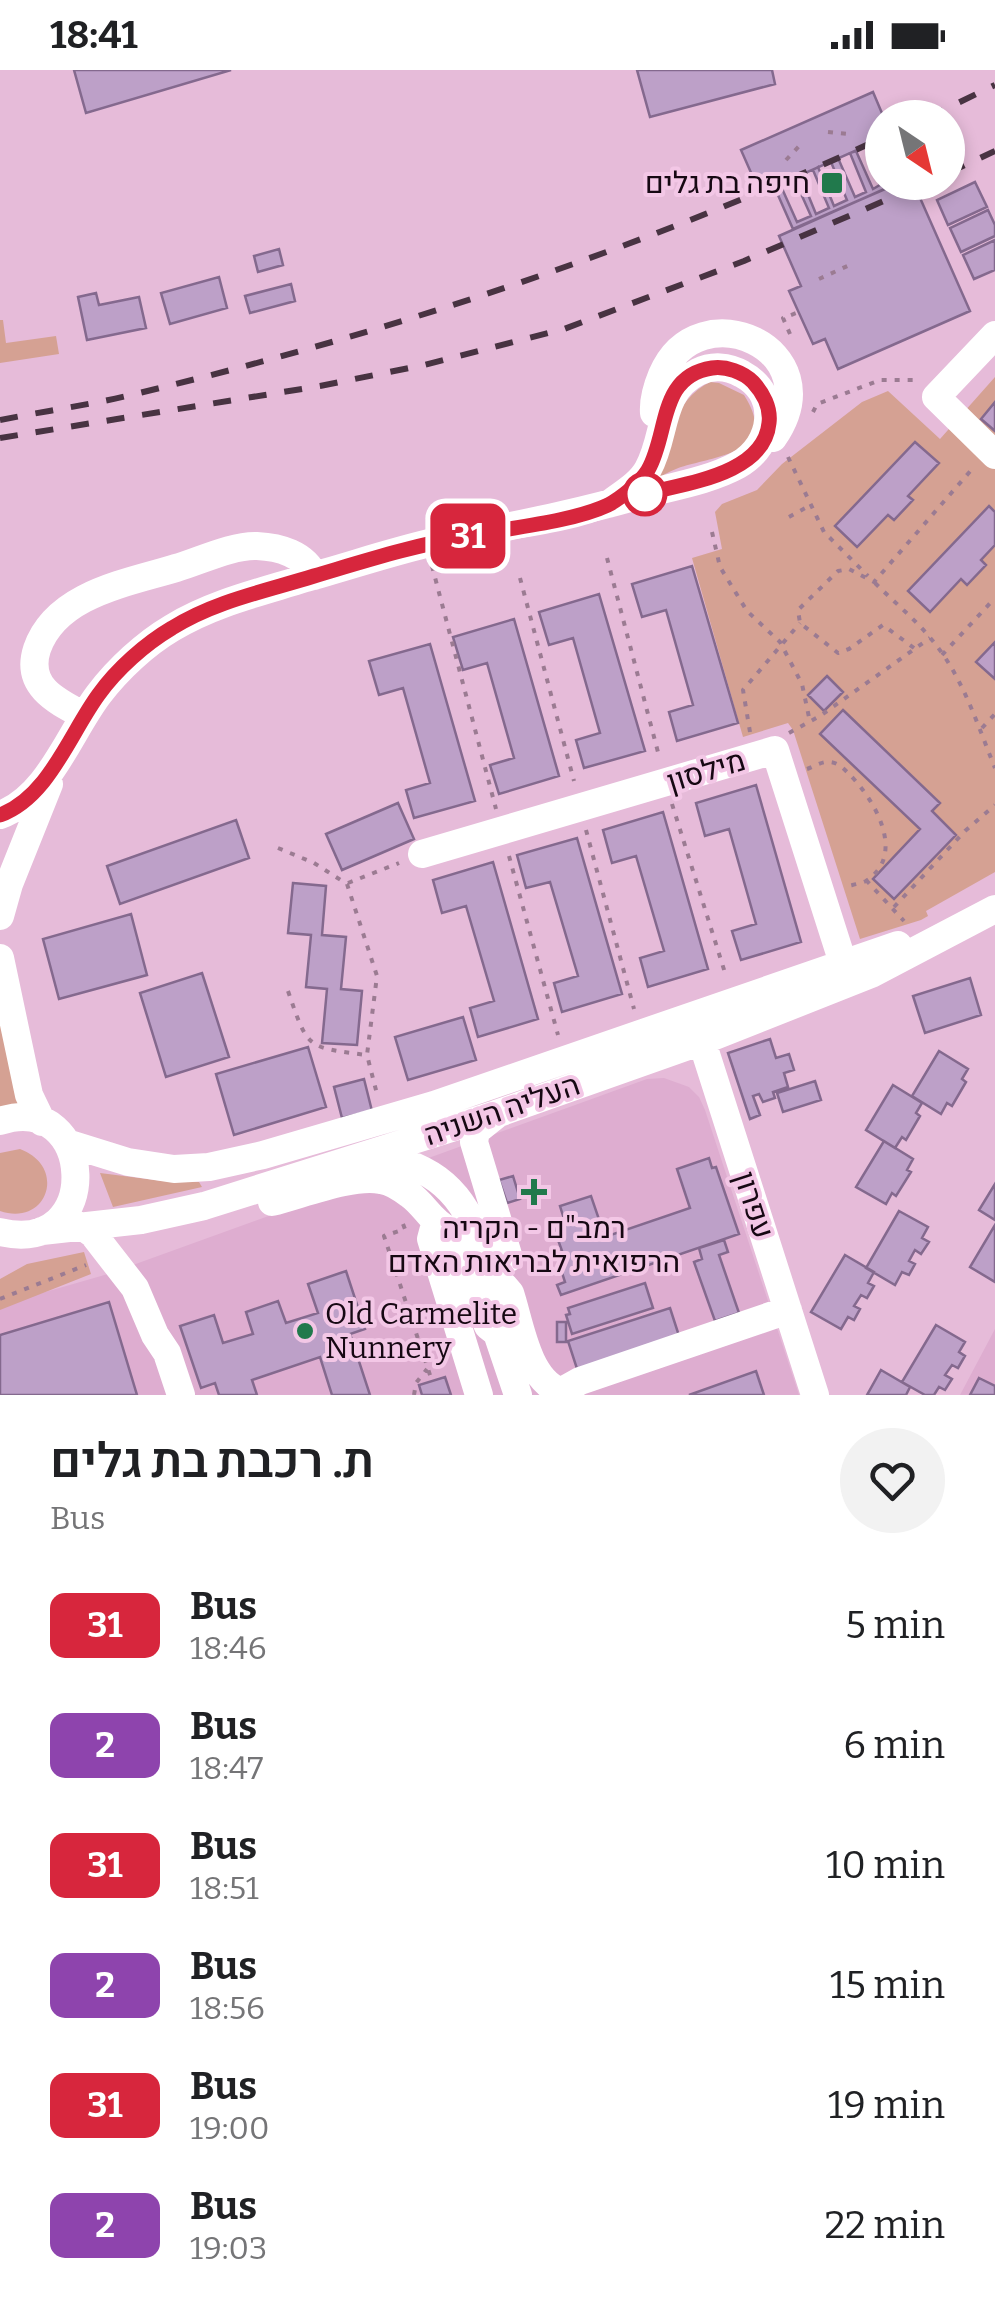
<!DOCTYPE html>
<html lang="en">
<head>
<meta charset="utf-8">
<style>
  :root { --surface:#fff; --page:#f2f2f2; --text:#202124; --muted:#757577 }
  body { margin:0; font-family:Bitter,Heebo,serif; background:var(--page); color:var(--text); height:100vh; display:flex; flex-direction:column; font-size:38px; white-space:nowrap }
  * { box-sizing:border-box; margin:0 }
  p { font-size:32px; color:var(--muted) }
  .icon { flex:none; width:55px; height:55px; fill:none; stroke:currentColor; stroke-width:2; stroke-linecap:round; stroke-linejoin:round }
  .map { position:relative; height:1325px; overflow:hidden }
  .details { display:flex; flex-direction:column; background:var(--surface); flex:1 }
  .details>* { flex:none }
  .badge { padding:0 20px; border-radius:15px; font-size:35px; line-height:65px }
  .needle { width:65px; rotate:145deg }
  .fabs { position:absolute; left:865px; top:30px; display:grid; gap:20px }
  .fabs a { display:grid; place-items:center; width:100px; height:100px; border-radius:50%; background:var(--surface); box-shadow:0 5px 15px #0003; font-size:50px }
  .map>.badge { position:absolute; translate:-50% -50%; box-shadow:0 0 0 5px #fff }
  .round { display:grid; place-items:center; flex:none; width:105px; height:105px; border-radius:52px; background:var(--page) }
  .overview { display:flex; align-items:center; justify-content:space-between; height:170px; padding:0 50px }
  h1 { font-size:48px; font-weight:600; line-height:75px }
  ul { padding:0; list-style:none }
  li { display:flex; align-items:center; gap:30px; height:120px; padding:0 50px }
  li div { flex:1 }
  li b { display:block; font-size:38px }
  li em { font-style:normal }
  li .badge { min-width:110px; font-weight:700; text-align:center }
  .status { display:flex; justify-content:space-between; align-items:center; height:70px; padding:0 50px; background:var(--surface); direction:ltr }
  .status svg { height:28px; fill:currentColor }
  .map>svg:first-child { display:block }
  .built { fill:#deadd0 }
  .green { fill:#d5a193; fill-rule:evenodd }
  .building { fill:#bda0c8; stroke:#84698e; stroke-width:2.5 }
  .lines { fill:none; stroke-linecap:round; stroke-linejoin:round }
  .path { stroke:#9b7b92; stroke-width:4; stroke-dasharray:5 8; stroke-linecap:butt }
  .minor { stroke:#fff; stroke-width:28 }
  .rail { stroke:#483342; stroke-width:6; stroke-dasharray:18 18; stroke-linecap:butt }
  .line-casing { stroke:#fff; stroke-width:22 }
  .line { stroke:#d7263d; stroke-width:15 }
  .poi-dot { fill:#21794c; stroke:#f3c7e6; stroke-width:4 }
  .stop-dot { fill:#fff; stroke:#d7263d; stroke-width:5 }
  .labels { text-anchor:middle; dominant-baseline:central; stroke-width:8; stroke-linejoin:round; paint-order:stroke }
  .poi-label { font-size:30px; fill:#160813; stroke:#f3c7e6; text-anchor:end }
  .street-label { font-size:30px; fill:#160813; stroke:#f3c7e6 }
</style>
</head>
<body>
<div class="status"><b>18:41</b><svg viewBox="0 0 49 12"><path d="M0 12V9h3v3zM5 12V6h3v6zM10 12V3h3v9zM15 12V0h3v12zM26 1h20v11H26zM47 4h2v5h-2z"/></svg></div>
<div class="map">
<svg width="995" height="1325" viewBox="0 0 995 1325">
  <rect width="100%" height="100%" fill="#e6bbd9"/>
  <path class="built" d="M664 1008 689 1017 699 1027 705 1040 799 1325H0V1235L108 1204 647 1009Z
    M995 1259V1325H960Z"/>
  <path class="green" d="M0 250H3L6 273 56 266 59 284 0 293Z
    M995 307V332L981 348 995 361V442L988 436 908 521 931 541 961 509 985 495 981 490 995 475V572L976 592 995 609V802L926 841 928 846 921 850 860 869 793 660 788 653 743 667 692 488 722 479 715 442 722 434 757 420 782 394 862 332 888 321 940 369ZM916 372 938 394 908 426 913 431 895 449 888 445 857 477 835 456ZM844 641 940 732 932 741 956 764 894 829 873 808 920 759 821 665Z
    M710 312 719 313 744 325C783 386 709 386 676 399 668 402 661 406 655 411 666 375 673 330 710 312Z
    M0 943 24 1036 0 1038Z
    M20 1079C68 1097 47 1157 0 1141V1083Z
    M100 1103 163 1111 199 1112 202 1117 113 1137Z
    M84 1182 91 1204 0 1240V1209L27 1194Z"/>
  <path class="building" d="M74 0H231L86 43Z
    M637 0H772L775 14 650 47Z
    M873 22 884 48 882 69 760 123 741 80Z
    M874 72 882 93V106L869 75Z
    M856 81 873 119 885 112 892 116 793 159 774 116 780 114 797 152 811 146 794 108 800 105 816 144 829 138 813 100 818 97 834 136 847 130 831 92 838 88 855 127 866 122 850 83Z
    M900 112H913L970 241 838 299 825 269 813 274 789 221 801 216 779 166Z
    M975 112 987 137 948 155 937 130Z
    M988 140 995 155V166L961 182 950 158Z
    M995 170V200L974 209 963 185Z
    M279 179 283 195 258 202 254 186Z
    M219 207 227 238 170 254 161 223Z
    M291 214 295 231 250 243 245 226Z
    M96 223 99 235 139 227 146 258 87 270 78 227Z
    M995 332V361L981 349Z
    M915 372 939 393 908 426 913 430 894 450 888 445 857 477 835 456Z
    M989 436 995 442V475L981 490 986 495 967 515 961 509 930 542 908 521Z
    M692 496 738 653 677 671 669 642 693 635 666 540 642 547 632 514Z
    M599 524 645 681 584 698 576 670 600 663 573 568 549 575 539 542Z
    M514 549 559 706 499 724 490 695 514 688 487 593 463 600 453 567Z
    M995 572V609L976 592Z
    M430 574 475 731 414 748 406 720 430 713 403 618 379 625 369 591Z
    M827 606 843 622 824 641 808 625Z
    M843 640 940 733 932 741 956 765 894 829 873 809 920 759 820 664Z
    M756 715 801 872 741 890 732 861 756 854 729 759 705 766 696 733Z
    M398 733 414 769 342 800 326 764Z
    M663 742 708 899 648 917 640 888 664 881 636 786 612 793 603 760Z
    M236 750 249 788 120 834 107 796Z
    M577 768 622 924 562 942 554 913 578 906 550 812 526 818 517 785Z
    M493 792 538 949 478 967 470 938 494 931 466 836 442 843 433 810Z
    M293 813 326 816 322 865 346 867 341 919 362 921 357 975 322 973 327 919 306 917 311 865 288 863Z
    M131 844 147 905 59 929 43 869Z
    M202 903 229 987 166 1007 140 923Z
    M970 908 981 945 925 963 913 926Z
    M463 947 476 990 408 1010 395 967Z
    M770 969 776 988 789 984 794 1000 784 1003 788 1017 773 1022 775 1028 763 1032 759 1024 753 1026 760 1045 750 1049 728 983Z
    M308 977 326 1037 234 1065 216 1004Z
    M939 981 968 999 962 1009 966 1012 952 1036 947 1033 941 1044 912 1026Z
    M364 1009 372 1041 342 1048 334 1017Z
    M815 1011 821 1030 783 1042 777 1023Z
    M893 1015 922 1033 916 1043 920 1046 906 1070 902 1067 895 1078 866 1060Z
    M884 1071 913 1089 907 1100 911 1102 896 1126 892 1123 886 1134 856 1117Z
    M709 1088 712 1098 716 1097 739 1164 561 1225 557 1215 565 1212 556 1184 562 1181 552 1153 564 1149 560 1136 591 1126 605 1167 690 1138 677 1099Z
    M513 1106 520 1129 507 1133 499 1110Z
    M995 1114V1150L979 1140Z
    M899 1141 928 1157 922 1168 929 1172 921 1184 915 1180 909 1191 915 1194 909 1205 902 1202 895 1215 866 1198Z
    M995 1155V1212L970 1197Z
    M724 1170 728 1182 719 1185 739 1243 715 1251 694 1192 702 1189 699 1178Z
    M845 1185 874 1202 868 1213 874 1216 867 1228 861 1225 854 1236 860 1239 854 1250 848 1247 841 1259 811 1242Z
    M346 1201 365 1259 350 1264 370 1325H332L320 1287 252 1310 257 1325H219L215 1313 201 1318 180 1256 214 1245 223 1273 253 1264 246 1242 278 1231 286 1253 318 1243 308 1214Z
    M645 1213 653 1238 572 1264 566 1245 570 1244 568 1238Z
    M109 1232 137 1325H0V1265Z
    M670 1238 681 1272 579 1305 568 1271Z
    M557 1252H566V1272H557Z
    M936 1255 965 1272 959 1282 965 1286 958 1298 952 1295 945 1305 952 1309 945 1320 939 1317 934 1325H925L902 1312Z
    M881 1300 910 1317 906 1325H867Z
    M756 1301 764 1325H689Z
    M445 1307 451 1325H422L419 1315Z
    M979 1308 995 1316V1325H970Z"/>
  <g class="lines">
    <path class="path" d="M828 62 848 64
      M786 90 802 73
      M819 209 854 193
      M790 264 783 248 799 242
      M813 342 817 334 880 310H919
      M788 387 824 462 868 506
      M789 447 809 436
      M712 462 720 497 747 541 780 572 802 614 810 652
      M607 488 659 686
      M432 496 496 739
      M520 508 574 711
      M875 513C894 532 915 549 932 570 963 607 977 654 995 698
      M914 578 883 555 849 579 838 583 800 553 798 540 838 501 849 499 874 512 973 398
      M942 585 995 528
      M982 658 995 644
      M750 662 743 620 800 553
      M789 663 820 646 930 568
      M807 699C813 697 822 691 829 692 837 692 843 698 848 703 873 727 908 784 866 811 860 814 850 815 844 817
      M672 734 726 906
      M586 760 634 939
      M278 778 314 793 347 814 377 906 367 985 378 1028
      M509 786 558 965
      M866 810 904 851
      M348 813 399 793
      M894 837 965 761 995 735
      M288 921C308 979 306 977 366 985
      M403 1154 405 1159 384 1166 432 1311
      M0 1229 86 1195
      M414 1325 416 1313 427 1299"/>
    <path class="minor" d="M995 265 936 327 995 385
      M654 343C653 330 657 317 662 305 698 219 835 279 773 368
      M83 645C56 631 25 616 37 579 56 524 127 513 176 498 200 491 232 475 257 476 279 477 305 484 314 506
      M0 745C49 727 69 663 99 624 118 599 145 574 172 558 213 533 261 522 306 508 350 496 393 481 438 471 505 457 571 445 637 426 670 417 709 411 738 395 774 375 781 325 742 304 728 296 712 295 698 302 658 322 667 365 648 399 640 414 622 424 609 434
      M422 784 775 680 843 893
      M0 846 9 814 49 714
      M0 888 29 1025 42 1052
      M697 956 815 1325
      M496 1045 476 1061 474 1072 509 1188
      M0 1051C95 1019 106 1188 0 1162
      M67 1073 128 1092 174 1099 209 1097 263 1085 434 1035 898 875
      M372 1096C397 1089 410 1092 431 1105 481 1136 486 1198 499 1251L497 1263 518 1325
      M272 1132C301 1125 353 1104 381 1110 391 1111 401 1118 409 1124 425 1135 431 1152 449 1160L488 1256 497 1263
      M435 1154 431 1169 479 1325
      M82 1156 93 1164 135 1218 155 1265 167 1283 181 1325
      M42 1161 141 1150 204 1136 496 1044 702 971 871 904 995 839
      M504 1216 510 1223C520 1253 527 1309 560 1321
      M555 1325 580 1311 788 1240"/>
    <path class="rail" d="M927 48 995 15
      M948 103 995 81
      M0 350C45 341 90 335 135 324 390 263 644 178 882 68
      M0 368 320 316 424 295 564 259 744 191 928 112"/>
  </g>
  <g class="lines">
    <defs>
      <path id="line" d="M0 745C49 727 70 663 99 624 117 599 145 574 172 558 215 531 266 521 314 506 365 491 415 475 468 466 508 458 572 452 608 435 621 428 641 412 648 400 669 364 658 306 712 298 726 296 743 302 753 312 763 323 771 338 769 353 764 405 684 413 645 424"/>
    </defs>
    <use href="#line" class="line-casing"/>
    <use href="#line" class="line"/>
  </g>
  <g class="poi-dot">
    <rect x="820" y="101" width="24" height="24" rx="5"/>
    <path d="M529 1107h10v10h10v10h-10v10h-10v-10h-10v-10h10z"/>
    <circle cx="305" cy="1261" r="10"/>
  </g>
  <circle class="stop-dot" cx="645" cy="424" r="20"/>
  <g class="labels">
    <g class="poi-label">
      <text x="810" y="113">חיפה בת גלים</text>
      <text x="534" y="1158" text-anchor="middle">רמב"ם - הקריה<tspan x="534" dy="34">הרפואית לבריאות האדם</tspan></text>
      <text x="325" y="1244" text-anchor="start">Old Carmelite<tspan x="325" dy="34">Nunnery</tspan></text>
    </g>
    <g class="street-label">
      <text transform="translate(706 701) rotate(-17)">מילסון</text>
      <text transform="translate(502 1040) rotate(-19)">העליה השניה</text>
      <text transform="translate(754 1135) rotate(72)">עפרון</text>
    </g>
  </g>
</svg>
<div class="fabs">
<a><svg class="needle" viewBox="-14 -14 28 28"><path d="M0-13l5 13h-10z" fill="#e53935"/><path d="M0 13l5-13h-10z" fill="#757577"/></svg></a>
</div>
<b class="badge" style="left:468px;top:466px;background:#d7263d;color:#fff">31</b>
</div>
<section class="details">
<div class="overview"><div><h1>ת. רכבת בת גלים</h1><p>Bus</p></div><a class="round"><svg class="icon" aria-label="heart" viewBox="0 0 24 24"><path d="M12 20l-8-8c-3-5 5-10 8-4 3-6 11-1 8 4z"/></svg></a></div>
<ul>
<li><span class="badge" style="background:#d7263d;color:#fff">31</span><div><b>Bus</b><p>18:46</p></div><em>5 min</em></li>
<li><span class="badge" style="background:#8e44ad;color:#fff">2</span><div><b>Bus</b><p>18:47</p></div><em>6 min</em></li>
<li><span class="badge" style="background:#d7263d;color:#fff">31</span><div><b>Bus</b><p>18:51</p></div><em>10 min</em></li>
<li><span class="badge" style="background:#8e44ad;color:#fff">2</span><div><b>Bus</b><p>18:56</p></div><em>15 min</em></li>
<li><span class="badge" style="background:#d7263d;color:#fff">31</span><div><b>Bus</b><p>19:00</p></div><em>19 min</em></li>
<li><span class="badge" style="background:#8e44ad;color:#fff">2</span><div><b>Bus</b><p>19:03</p></div><em>22 min</em></li>
</ul>
</section>
</body>
</html>
